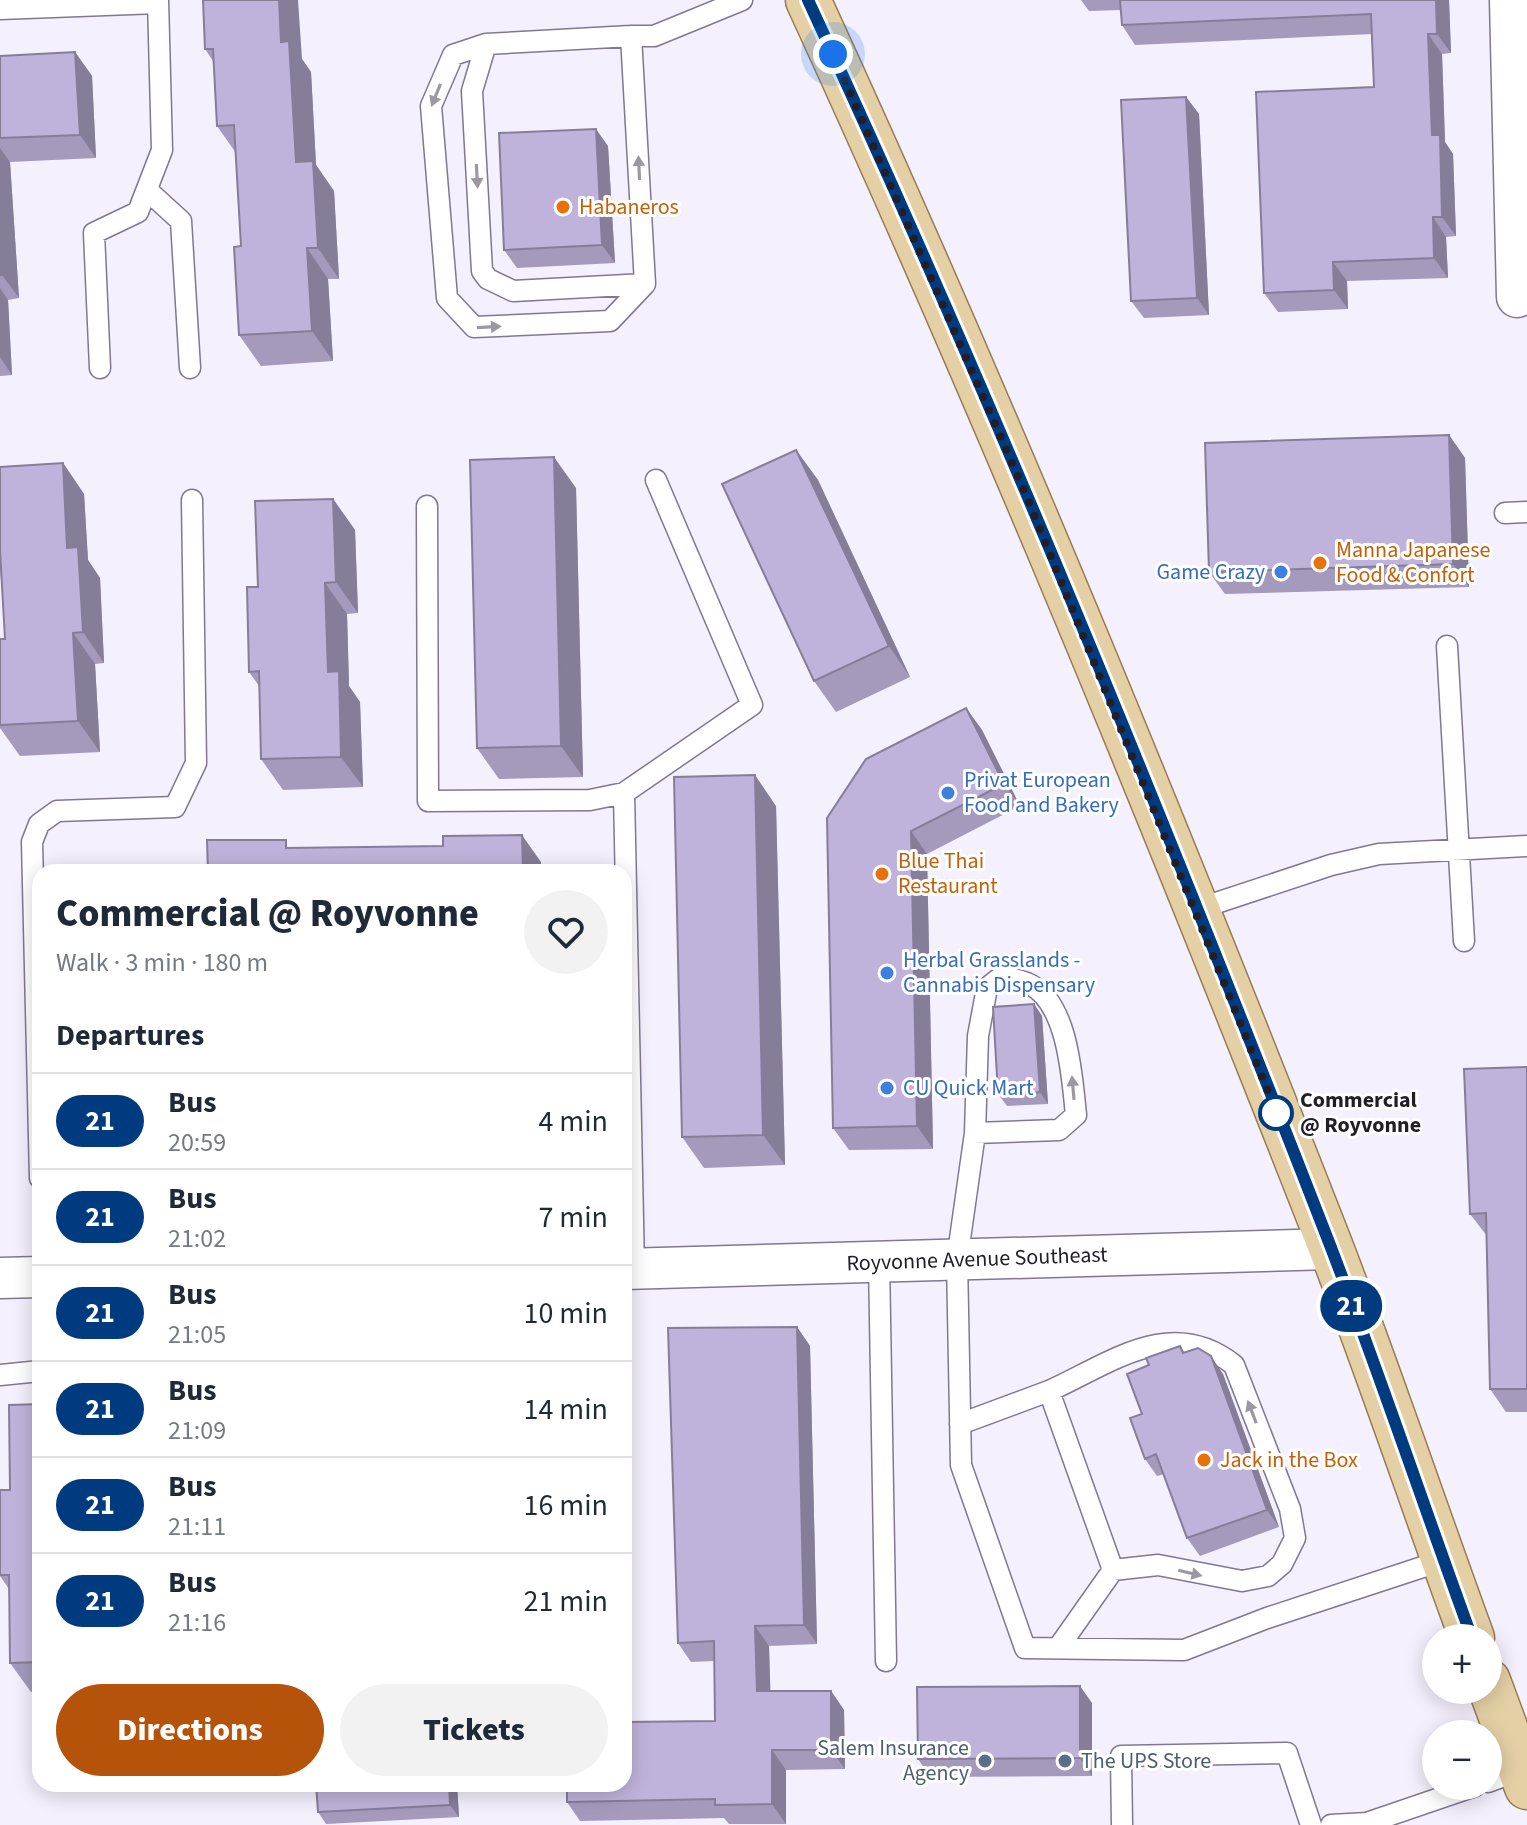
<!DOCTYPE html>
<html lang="en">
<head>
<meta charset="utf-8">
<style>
  :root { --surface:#fff; --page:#f2f2f3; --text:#1f2937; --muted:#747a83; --line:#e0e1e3; --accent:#b45309 }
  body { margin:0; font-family:"Source Sans 3",sans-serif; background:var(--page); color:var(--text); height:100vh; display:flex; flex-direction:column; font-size:30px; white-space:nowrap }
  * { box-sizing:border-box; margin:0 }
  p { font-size:26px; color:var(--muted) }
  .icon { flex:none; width:44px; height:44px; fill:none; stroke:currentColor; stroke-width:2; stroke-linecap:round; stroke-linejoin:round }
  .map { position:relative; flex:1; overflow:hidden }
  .details { position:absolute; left:32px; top:864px; width:600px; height:928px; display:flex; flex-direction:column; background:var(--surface); border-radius:24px; box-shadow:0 4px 20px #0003 }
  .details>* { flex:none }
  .badge { padding:0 16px; border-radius:26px; font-size:28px; line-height:52px }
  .controls { position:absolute; left:1422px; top:1624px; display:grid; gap:16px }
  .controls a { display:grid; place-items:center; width:80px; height:80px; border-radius:50%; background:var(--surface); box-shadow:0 4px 20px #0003; font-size:40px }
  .you { position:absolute; width:40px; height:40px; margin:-20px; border:6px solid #fff; border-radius:50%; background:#1a73e8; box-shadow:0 0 0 12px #1a73e833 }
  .map>.badge { position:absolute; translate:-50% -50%; box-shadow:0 0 0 4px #fff }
  h2 { padding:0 24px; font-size:30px; line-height:72px }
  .round { display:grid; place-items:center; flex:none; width:84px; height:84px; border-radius:42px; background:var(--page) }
  .headline { display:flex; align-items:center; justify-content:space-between; height:136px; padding:0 24px }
  h1 { font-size:38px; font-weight:800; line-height:60px }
  .primary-button { display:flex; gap:16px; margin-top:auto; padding:16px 24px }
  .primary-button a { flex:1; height:92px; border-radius:48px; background:var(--accent); color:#fff; font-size:32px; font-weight:800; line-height:92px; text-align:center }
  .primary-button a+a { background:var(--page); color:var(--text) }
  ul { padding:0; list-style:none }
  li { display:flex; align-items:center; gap:24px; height:96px; padding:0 24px; border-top:2px solid var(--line) }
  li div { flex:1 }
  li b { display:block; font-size:30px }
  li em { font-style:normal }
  li .badge { min-width:88px; font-weight:700; text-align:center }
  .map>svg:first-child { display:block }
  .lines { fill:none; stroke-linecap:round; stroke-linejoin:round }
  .lane-casing { stroke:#817794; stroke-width:23 }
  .street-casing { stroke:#817794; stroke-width:43 }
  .primary-casing { stroke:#957d53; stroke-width:47 }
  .lane { stroke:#fff; stroke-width:20 }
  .street { stroke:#fff; stroke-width:40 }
  .primary { stroke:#e5d0a5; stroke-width:44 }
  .wall { fill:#a59abc }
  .shaded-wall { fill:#867d99 }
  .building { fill:#c0b3db; stroke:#867d99; stroke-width:2 }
  .oneway { fill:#9b999f }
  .line-casing { stroke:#fff; stroke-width:18 }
  .line { stroke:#003b80; stroke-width:12 }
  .walk { stroke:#211d29; stroke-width:8; stroke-dasharray:0 14.4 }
  .food-dot { fill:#e8710a; stroke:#fff; stroke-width:3 }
  .shop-dot { fill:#3f7fe0; stroke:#fff; stroke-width:3 }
  .stop-dot { fill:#fff; stroke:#003b80; stroke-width:4 }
  .service-dot { fill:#5c6f8a; stroke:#fff; stroke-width:3 }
  .labels { text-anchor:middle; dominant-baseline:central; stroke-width:6; stroke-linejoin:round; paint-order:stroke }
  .food-label { font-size:22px; fill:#c56008; stroke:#fff; text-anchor:start }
  .shop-label { font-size:22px; fill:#366cbe; stroke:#fff; text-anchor:start }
  .stop-label { font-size:22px; font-weight:bold; fill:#211d29; stroke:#fff; text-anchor:start }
  .street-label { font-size:22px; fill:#211d29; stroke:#fff }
  .service-label { font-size:22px; fill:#4e5e75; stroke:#fff; text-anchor:end }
</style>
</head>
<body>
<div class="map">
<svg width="1527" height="1825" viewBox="0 0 1527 1825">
  <rect width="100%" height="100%" fill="#f4f0fd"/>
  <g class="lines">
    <defs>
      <path id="lane" d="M0 9 158 3
        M631 36 645 284 610 321 474 327 447 298 431 106 453 55 486 44 631 36H654L742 0
        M486 44 472 91 482 271 488 279 513 291 645 284
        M147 190 181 221 190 368
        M100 368 94 233 138 212 162 150 158 0
        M427 506 428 801 590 800 624 793
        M1505 513 1527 512
        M1447 646 1464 941
        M1195 910 1331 865 1379 854 1527 846
        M975 1133 1059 1130 1076 1115C1072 1077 1068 1000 1027 983 1019 980 1010 978 1002 976L987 988 978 1036 975 1133 957 1260 961 1465 1025 1648 1184 1650 1267 1618 1444 1560
        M40 1178 32 842 39 824 57 811 175 807 196 763 192 500
        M879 1262 886 1661
        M634 1269 624 793 752 705 656 480
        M0 1375 40 1371
        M1049 1391C1111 1363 1171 1315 1234 1365L1290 1509 1295 1538 1282 1564 1268 1576 1242 1581 1158 1565 1113 1570
        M960 1424 1049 1391 1113 1570 1058 1648
        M1488 1782 1523 1769
        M1122 1825 1121 1756 1287 1753 1311 1825
        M1331 1825 1367 1823 1475 1786"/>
      <path id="street" d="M1510 0 1517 297
        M624 1269 1331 1249
        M0 1278 40 1277"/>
      <path id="primary" d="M808 0C996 409 1166 826 1330 1245 1380 1375 1424 1507 1472 1638
        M1488 1681 1527 1787"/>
    </defs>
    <use href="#lane" class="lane-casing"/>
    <use href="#street" class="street-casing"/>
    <use href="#primary" class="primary-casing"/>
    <use href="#lane" class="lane"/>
    <use href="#street" class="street"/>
    <use href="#primary" class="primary"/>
  </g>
  <path class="wall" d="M203 0 302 59 311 72 316 165 334 191 339 279H328L333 361 261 366 239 335 241 246 236 153 217 126 213 61 205 49Z
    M1081 0H1449L1451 53 1442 54 1445 142 1453 154 1456 236 1446 237 1448 278 1347 281 1348 309 1278 312 1264 293 1374 87 1372 34 1135 45 1122 25 1121 10 1089 11Z
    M75 52 92 76 96 158 10 162 19 298 8 300 12 375 0 376V56Z
    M1186 97 1199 114 1209 315 1144 318 1131 301Z
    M608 146 615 263 517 268 504 250Z
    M1449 435 1465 458 1469 587 1225 594 1209 572Z
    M796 450 818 480 910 677 836 712 814 681Z
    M63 463 84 494 88 560 100 578 104 663 95 664 100 752 20 756 0 728V639H5L0 566V467Z
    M576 488 583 777 499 779 477 748Z
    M333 499 355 530 358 613 347 614 349 686 360 702 363 787 283 790 261 759 259 686 249 672 258 587Z
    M966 708 982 730 1020 806 927 854 933 1149 849 1150 833 1128 827 818Z
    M776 806 785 1165 704 1168 682 1137Z
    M1034 1004 1042 1016 1048 1104 1007 1106 998 1094Z
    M1527 1067V1412H1506L1490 1389 1487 1236 1470 1214Z
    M797 1327 810 1346 817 1644 769 1646 770 1691H831L844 1710 845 1769 786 1770V1824H729L724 1818 580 1821 567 1802 715 1721 714 1661 691 1662 678 1643Z
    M1180 1346 1185 1353 1223 1374 1279 1527 1200 1556 1187 1538 1164 1474 1157 1476 1145 1459 1142 1414 1149 1365Z
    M40 1404V1692H31L10 1663 9 1589 0 1576V1490H10Z
    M1092 1703V1776L930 1777 918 1759Z
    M457 1784 459 1817 326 1824 318 1812Z"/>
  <path class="shaded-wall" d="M279 0H298L302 59 311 72 316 165 334 191 339 279 318 248 296 162 281 42Z
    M1436 0H1449L1451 53 1437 34Z
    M1428 34 1442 54 1445 142 1453 154 1456 236 1442 217 1432 135Z
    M75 52 92 76 96 158 80 135Z
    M1186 97 1199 114 1209 315 1197 298Z
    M596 129 608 146 615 263 602 245Z
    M0 148 10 162 19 298 2 275 0 240Z
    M1433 217 1446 237 1448 278 1434 258Z
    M307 248 328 279 333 361 312 331Z
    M1333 262 1347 281 1348 309 1334 290Z
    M0 288 8 300 12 375 0 357Z
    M1449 435 1465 458 1469 587 1453 564Z
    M796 450 818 480 910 677 889 646Z
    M554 457 576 488 583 777 561 746Z
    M63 463 84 494 88 560 100 578 104 663 83 632 67 548Z
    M333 499 355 530 358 613 336 582Z
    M325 583 347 614 349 686 360 702 363 787 341 757 328 672Z
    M73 633 95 664 100 752 78 721Z
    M966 708 982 730 1020 806 1004 784Z
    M755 775 776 806 785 1165 763 1135Z
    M911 831 927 854 933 1149 917 1126Z
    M522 835 541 862V872H523Z
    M1034 1004 1042 1016 1048 1104 1040 1092Z
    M797 1327 810 1346 817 1644 804 1625Z
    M1211 1356 1223 1374 1279 1527 1267 1510Z
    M755 1626 769 1646 771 1710 757 1691Z
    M1080 1686 1092 1703V1776L1080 1758Z
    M831 1691 844 1710 845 1769 831 1750Z
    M772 1750 786 1770V1824L772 1804Z
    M449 1784H457L459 1817 450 1805Z"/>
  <path class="building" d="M203 0H279L281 42 289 41 296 162 313 161 318 248H307L312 331 239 335 234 247 241 246 234 125 217 126 213 49H205Z
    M1120 0H1436L1437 34H1428L1432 135H1440L1442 217H1433L1434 258 1333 262 1334 290 1264 293 1256 92 1374 87 1371 14 1122 25Z
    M75 52 80 135 0 138V56Z
    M1186 97 1197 298 1131 301 1121 100Z
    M596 129 602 245 504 250 499 133Z
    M0 240 2 275H0Z
    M1449 435 1453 564 1209 572 1205 443Z
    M796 450 889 646 814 681 722 484Z
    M554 457 561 746 477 748 470 460Z
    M63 463 67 548 78 547 83 632 73 633 78 721 0 725V639H5L0 550V467Z
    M333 499 336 582 325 583 328 672 339 671 341 757 261 759 259 671 249 672 247 587H258L255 501Z
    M966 708 1004 784 911 831 917 1126 833 1128 827 818 866 759Z
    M755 775 763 1135 682 1137 674 777Z
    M522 835 523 872H208L207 840H286V848L443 846V836Z
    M1034 1004 1040 1092 998 1094 993 1007Z
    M1527 1067V1389H1490L1486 1213 1470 1214 1464 1069Z
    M797 1327 804 1625 755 1626 757 1691H831V1750H772V1804L715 1805V1799L567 1802V1784H624V1722L715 1721 714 1641 678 1643 668 1328Z
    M1180 1346 1183 1353 1198 1348 1211 1356 1267 1510 1187 1538 1156 1454 1145 1459 1130 1418 1142 1414 1127 1374 1149 1365 1146 1358Z
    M40 1404V1662L10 1663 9 1575H0V1490H10L9 1405Z
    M1080 1686V1758L918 1759 917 1687Z
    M316 1784H449L450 1805 318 1812Z"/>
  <defs><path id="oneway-solid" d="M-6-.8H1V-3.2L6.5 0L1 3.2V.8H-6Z" transform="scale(2)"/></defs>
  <g class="oneway">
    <use href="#oneway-solid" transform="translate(436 95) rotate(112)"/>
    <use href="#oneway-solid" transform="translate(639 168) rotate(-93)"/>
    <use href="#oneway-solid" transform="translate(477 176) rotate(87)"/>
    <use href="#oneway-solid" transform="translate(489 327) rotate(-3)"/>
    <use href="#oneway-solid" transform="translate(1073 1088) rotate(-95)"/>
    <use href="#oneway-solid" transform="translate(1252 1412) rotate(-111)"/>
    <use href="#oneway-solid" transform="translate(1190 1573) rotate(13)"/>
  </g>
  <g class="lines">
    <defs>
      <path id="line" d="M808 0C997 408 1167 826 1330 1245 1380 1375 1424 1507 1472 1638"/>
    </defs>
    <use href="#line" class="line-casing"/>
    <use href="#line" class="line"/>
    <path class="walk" d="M833 54 1026 495 1282 1126 1276 1113"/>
  </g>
  <g class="food-dot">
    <circle cx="563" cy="207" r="8"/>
    <circle cx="1320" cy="563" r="8"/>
    <circle cx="882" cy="874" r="8"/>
    <circle cx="1204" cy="1460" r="8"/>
  </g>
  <g class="shop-dot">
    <circle cx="1281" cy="572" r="8"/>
    <circle cx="948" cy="793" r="8"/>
    <circle cx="887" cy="973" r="8"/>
    <circle cx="887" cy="1088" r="8"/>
  </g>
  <circle class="stop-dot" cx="1276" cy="1113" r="16"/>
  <g class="service-dot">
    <circle cx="985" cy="1761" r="8"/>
    <circle cx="1065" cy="1761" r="8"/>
  </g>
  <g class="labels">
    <g class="food-label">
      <text x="579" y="207">Habaneros</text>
      <text x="1336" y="550">Manna Japanese<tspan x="1336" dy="25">Food &amp; Confort</tspan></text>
      <text x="898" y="861">Blue Thai<tspan x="898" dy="25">Restaurant</tspan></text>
      <text x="1220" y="1460">Jack in the Box</text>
    </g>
    <g class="shop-label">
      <text x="1265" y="572" text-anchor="end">Game Crazy</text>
      <text x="964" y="780">Privat European<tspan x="964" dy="25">Food and Bakery</tspan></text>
      <text x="903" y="960">Herbal Grasslands -<tspan x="903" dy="25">Cannabis Dispensary</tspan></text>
      <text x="903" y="1088">CU Quick Mart</text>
    </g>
    <g class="stop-label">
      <text x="1300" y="1100">Commercial<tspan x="1300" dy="25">@ Royvonne</tspan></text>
    </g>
    <g class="street-label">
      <text transform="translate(977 1259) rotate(-2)">Royvonne Avenue Southeast</text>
    </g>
    <g class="service-label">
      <text x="969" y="1748">Salem Insurance<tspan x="969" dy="25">Agency</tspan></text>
      <text x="1081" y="1761" text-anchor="start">The UPS Store</text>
    </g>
  </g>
</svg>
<div class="controls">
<a>+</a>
<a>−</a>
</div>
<div class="you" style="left:833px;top:54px"></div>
<b class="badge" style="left:1351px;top:1306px;background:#003b80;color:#fff">21</b>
<section class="details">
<div class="headline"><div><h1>Commercial @ Royvonne</h1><p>Walk · 3 min · 180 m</p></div><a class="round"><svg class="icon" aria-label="heart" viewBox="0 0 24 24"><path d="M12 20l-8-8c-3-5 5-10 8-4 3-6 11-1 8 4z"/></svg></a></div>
<h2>Departures</h2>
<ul>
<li><span class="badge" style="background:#003b80;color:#fff">21</span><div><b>Bus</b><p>20:59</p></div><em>4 min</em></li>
<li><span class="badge" style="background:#003b80;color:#fff">21</span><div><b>Bus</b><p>21:02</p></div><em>7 min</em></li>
<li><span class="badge" style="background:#003b80;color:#fff">21</span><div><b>Bus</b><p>21:05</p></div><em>10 min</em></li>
<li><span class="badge" style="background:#003b80;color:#fff">21</span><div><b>Bus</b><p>21:09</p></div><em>14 min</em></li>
<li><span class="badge" style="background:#003b80;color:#fff">21</span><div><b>Bus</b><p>21:11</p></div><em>16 min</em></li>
<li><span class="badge" style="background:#003b80;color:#fff">21</span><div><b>Bus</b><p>21:16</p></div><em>21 min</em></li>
</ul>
<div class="primary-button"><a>Directions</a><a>Tickets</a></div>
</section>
</div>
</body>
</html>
